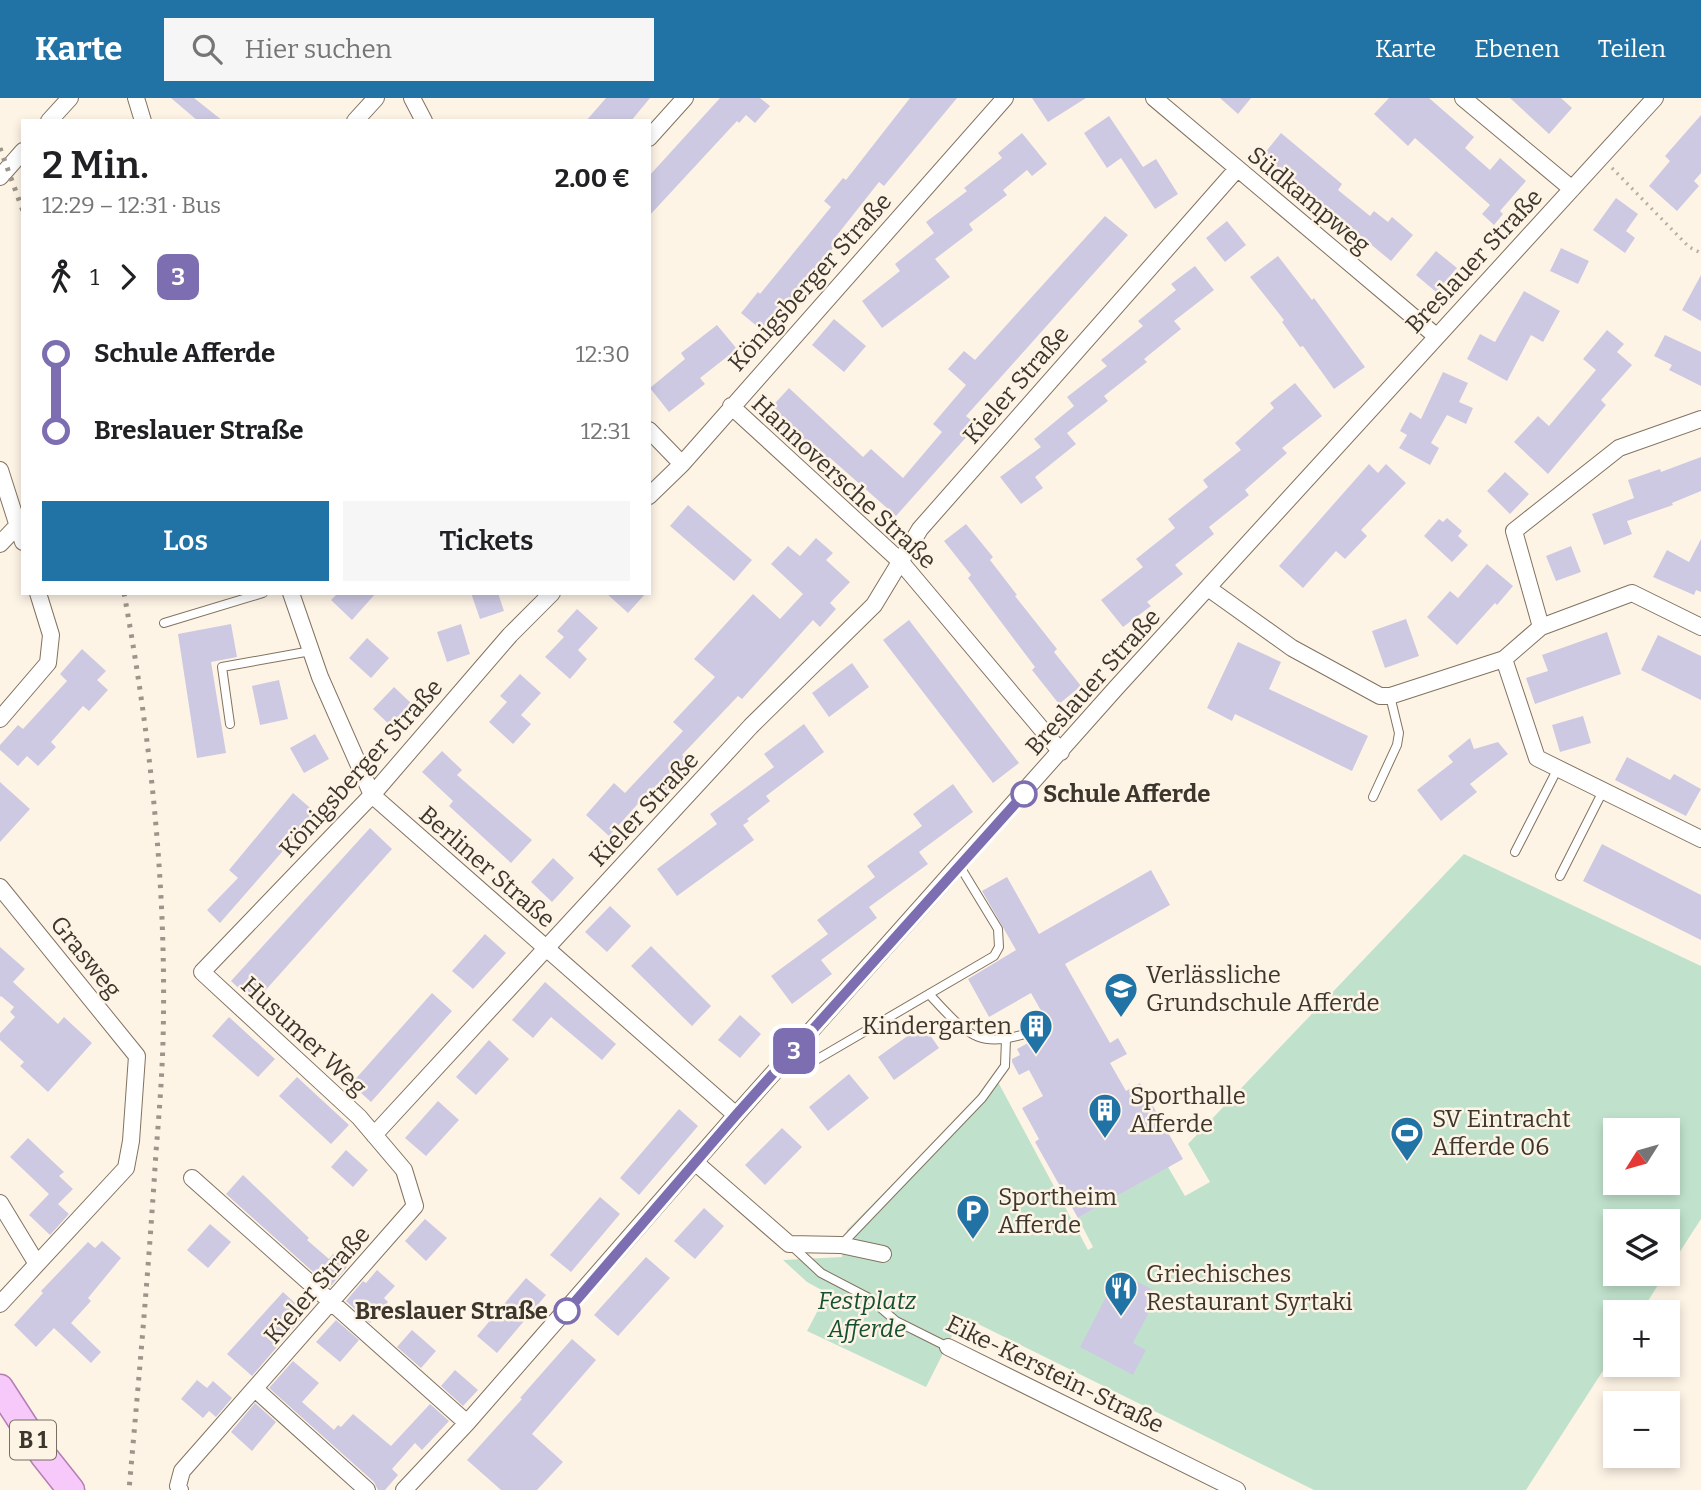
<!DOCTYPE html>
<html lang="de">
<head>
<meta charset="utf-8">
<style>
  :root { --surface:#fff; --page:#f6f6f6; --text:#202124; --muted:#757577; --accent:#2073a4 }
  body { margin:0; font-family:Bitter,serif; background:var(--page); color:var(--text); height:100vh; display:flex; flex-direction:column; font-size:26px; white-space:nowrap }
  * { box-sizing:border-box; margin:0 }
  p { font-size:23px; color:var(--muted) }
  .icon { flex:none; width:38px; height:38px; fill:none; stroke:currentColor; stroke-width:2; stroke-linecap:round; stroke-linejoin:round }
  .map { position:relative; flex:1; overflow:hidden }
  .details { position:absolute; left:21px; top:21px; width:630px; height:476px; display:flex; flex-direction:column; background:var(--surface); border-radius:0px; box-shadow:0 4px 10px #0003 }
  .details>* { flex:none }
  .badge { padding:0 14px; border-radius:10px; font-size:24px; line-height:46px }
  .needle { width:46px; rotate:233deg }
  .tools { position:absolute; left:1603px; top:1020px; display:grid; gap:14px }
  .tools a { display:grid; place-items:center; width:77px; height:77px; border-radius:0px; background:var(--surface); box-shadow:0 4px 10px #0003; font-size:35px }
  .map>.badge { position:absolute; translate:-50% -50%; box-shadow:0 0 0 4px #fff }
  .legs { display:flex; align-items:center; gap:10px; height:77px; padding:0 21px; font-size:23px }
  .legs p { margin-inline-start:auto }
  .headline { display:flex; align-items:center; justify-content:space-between; height:119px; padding:0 21px }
  h1 { font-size:38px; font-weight:600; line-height:52px }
  .primary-button { display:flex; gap:14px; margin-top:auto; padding:14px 21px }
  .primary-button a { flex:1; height:80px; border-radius:0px; background:var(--accent); color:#fff; font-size:28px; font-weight:600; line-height:80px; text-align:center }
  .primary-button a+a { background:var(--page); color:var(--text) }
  ul { padding:0 21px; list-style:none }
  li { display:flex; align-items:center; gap:24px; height:77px; font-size:26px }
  li i { display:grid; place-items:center; width:10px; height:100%; margin:0 9px; background:currentColor }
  li i::after { content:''; width:18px; height:18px; margin:-9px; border:5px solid; border-radius:50%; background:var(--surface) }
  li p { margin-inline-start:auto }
  li:first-child i { background:linear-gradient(#0000 50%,currentColor 0) }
  li:last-child i { background:linear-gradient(currentColor 50%,#0000 0) }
  header { display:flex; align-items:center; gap:42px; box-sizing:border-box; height:98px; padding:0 35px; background:var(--accent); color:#fff }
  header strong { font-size:33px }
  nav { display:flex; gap:38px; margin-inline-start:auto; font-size:24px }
  .search { width:490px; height:63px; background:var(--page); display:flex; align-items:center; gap:18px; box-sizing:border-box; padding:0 24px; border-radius:0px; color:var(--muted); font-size:26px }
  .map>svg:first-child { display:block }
  .green { fill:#c0e2cc; fill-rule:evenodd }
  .building { fill:#cdc9e2 }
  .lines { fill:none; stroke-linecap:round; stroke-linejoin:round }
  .service-casing { stroke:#827360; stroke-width:10 }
  .minor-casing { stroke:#827360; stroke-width:18 }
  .primary-casing { stroke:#b37eb2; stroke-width:29 }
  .path { stroke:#b9b0a4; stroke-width:3.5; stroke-dasharray:2 5; stroke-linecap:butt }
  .service { stroke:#fff; stroke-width:8 }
  .minor { stroke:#fff; stroke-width:16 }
  .primary { stroke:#f7c9fb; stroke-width:26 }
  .rail { stroke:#9e958a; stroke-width:5; stroke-dasharray:3.5 7; stroke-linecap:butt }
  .line-1-casing { stroke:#fff; stroke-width:16 }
  .line-1 { stroke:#7c6eb0; stroke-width:10 }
  .stop-1-dot { fill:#fff; stroke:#7c6eb0; stroke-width:3.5 }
  .labels { text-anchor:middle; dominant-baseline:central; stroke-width:5; stroke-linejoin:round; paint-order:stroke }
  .shield { fill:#fef4e6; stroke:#776f64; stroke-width:2 }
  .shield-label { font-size:23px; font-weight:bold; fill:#3d362d }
  .street-label { font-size:24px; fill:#3d362d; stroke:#fef4e6 }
  .stop-label { font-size:24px; font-weight:bold; fill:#3d362d; stroke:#fef4e6; text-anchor:start }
  .poi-label { font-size:24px; fill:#3d362d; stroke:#fef4e6; text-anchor:start }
  .park-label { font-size:24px; font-style:italic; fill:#155032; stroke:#fef4e6 }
</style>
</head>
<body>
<header>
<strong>Karte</strong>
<div class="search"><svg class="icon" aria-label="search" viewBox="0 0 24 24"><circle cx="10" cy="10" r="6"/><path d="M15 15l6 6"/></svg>Hier suchen</div>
<nav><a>Karte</a><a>Ebenen</a><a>Teilen</a></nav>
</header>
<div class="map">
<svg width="1701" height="1392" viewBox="0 0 1701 1392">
  <rect width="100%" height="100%" fill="#fef4e6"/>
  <path class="green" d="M1464 756 1701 868V1121L1668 1172V1124H1615V1176H1665L1641 1214H1615V1254L1526 1392H1314L962 1218 926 1289 807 1233 827 1195 807 1184 783 1162 842 1159 847 1132 997 982 1088 1152 1093 1149 1078 1120 1168 1069 1185 1098 1210 1084 1188 1046ZM1615 1032H1668V1085H1615Z"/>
  <path class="building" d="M171 0H194L223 23H198Z
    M606 0H650L631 23H586Z
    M720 0H760L770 8 755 25 746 17 739 25 737 23 649 118V78Z
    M910 0H957L884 88 879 84 834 141 838 144 764 234 741 215 758 194 760 196 831 109 824 103 843 80 846 82Z
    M1032 0H1086L1048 24Z
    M1220 0H1251L1238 16Z
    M1389 0H1429L1474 39 1465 50 1490 72 1500 60 1526 83 1500 113 1503 116 1494 127 1482 116 1490 107 1415 40 1408 48 1374 16Z
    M1510 0H1561L1572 10 1549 36Z
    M1701 17V75L1694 83 1699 88 1677 113 1649 88 1670 63 1665 58Z
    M1109 18 1143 69 1156 61 1178 96 1155 111 1121 60 1107 70 1084 35Z
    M1022 35 1047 66 1032 78 1027 72 1003 92 1007 97 969 126 973 132 935 161 950 179 882 230 862 203 900 173 895 166 934 135 926 124 967 93 964 90 1002 60 998 55Z
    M1281 35 1342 86 1338 92 1370 118 1374 113 1388 124 1392 119 1413 137 1391 163 1263 57Z
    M1616 100 1638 116 1626 133 1635 140 1625 155 1593 132Z
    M1105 118 1128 137 966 318 977 327 896 418 829 359 822 366 766 315 789 290 863 359 871 351 903 380 942 334 933 326 966 287 948 271 964 253 975 262Z
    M1227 123 1246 147 1225 164 1206 140Z
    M1561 150 1589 163 1578 186 1550 173Z
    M1436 153 1457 170 1436 194 1416 177Z
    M1278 158 1312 202 1314 200 1365 269 1334 291 1303 248 1300 249 1282 224 1284 222 1250 179Z
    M1195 168 1214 192 1174 223 1181 231 1144 261 1147 264 1104 298 1108 303 1067 335 1076 346 1035 379 1043 390 1021 406 1000 379 1041 349 1034 341 1074 308 1067 299 1107 268 1101 262 1143 228 1138 223 1176 192 1171 186Z
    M1701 177V223L1682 212Z
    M1524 193 1560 213 1543 244 1531 237 1507 283 1467 261 1480 236 1495 244Z
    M834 221 866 248 844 274 812 247Z
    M717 227 737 251 700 280 705 286 669 314 650 290 685 261 681 255Z
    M1607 232 1624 246 1617 254 1632 267 1601 302 1606 307 1548 376 1514 344 1538 318 1549 328 1596 272 1583 261Z
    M1665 237 1701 254V288L1669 272 1672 267 1654 258Z
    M1443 274 1468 285 1459 304 1473 310 1466 326 1447 317 1431 345 1439 350 1430 367 1399 350 1407 337 1400 333 1410 314 1421 321Z
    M1295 285 1322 318 1282 350 1287 355 1245 392 1249 397 1209 429 1214 436 1175 467 1183 476 1147 504 1151 508 1123 529 1101 502 1143 469 1136 461 1175 430 1168 421 1208 389 1203 382 1241 352 1235 345 1274 310 1270 305Z
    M1701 359V393L1672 405 1673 407 1627 423 1632 436 1604 447 1592 416 1634 400 1628 382 1660 371 1661 374Z
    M1369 366 1378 375 1386 366 1406 385 1361 432 1367 438 1345 461 1336 453 1303 490 1279 468Z
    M1505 374 1529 396 1510 416 1487 393Z
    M688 407 752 462 734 483 670 428Z
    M1447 420 1462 433 1458 438 1468 447 1452 464 1424 438 1439 421 1443 424Z
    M966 426 993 459 990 462 1017 497 1015 498 1057 551 1054 554 1081 588 1059 606 1032 572 1035 569 968 480 971 477 944 443Z
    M816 440 833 455 826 462 850 484 830 505 836 511 820 529 813 522 742 601 738 598 682 657 691 665 662 697 653 689 609 738 586 717 614 685 625 695 683 633 673 624 715 579 694 561 753 496 780 521 803 496 771 466 788 448 800 458Z
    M1701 441V494L1696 492 1694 497 1653 479 1667 452 1689 464Z
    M1571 448 1581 474 1556 483 1546 458Z
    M1487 466 1513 488 1497 507 1495 505 1457 547 1427 519 1450 493 1458 500Z
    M338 495H376L352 522 331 502Z
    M471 495H498L504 513 480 521Z
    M606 495H646L628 515Z
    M577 511 598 530 578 552 587 561 570 581 545 559 564 539 557 533Z
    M1406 521 1419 558 1385 570 1372 533Z
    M909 522 1019 665 993 685 883 542Z
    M231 526 237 559 211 564 226 655 197 660 178 536Z
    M461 526 470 556 447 564 437 534Z
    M1607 534 1621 576 1535 606 1526 580 1548 573 1542 557Z
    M1658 537 1701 558V602L1641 572Z
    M367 540 389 560 371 580 349 560Z
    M1238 544 1281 564 1269 591 1368 638 1352 673 1235 616 1232 623 1207 610Z
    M82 551 106 573 97 582 108 592 89 613 83 608 51 644 56 649 38 668 27 658 18 668 0 652V647L18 627 23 631 67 583 60 576Z
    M852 565 869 589 829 619 812 595Z
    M520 576 541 595 521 617 531 626 513 646 489 624 507 604 500 598Z
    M279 582 288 621 260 627 252 588Z
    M394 589 414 608 393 630 373 611Z
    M1583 618 1591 645 1560 654 1552 627Z
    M804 626 824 654 766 698 770 703 747 721 749 723 743 727 754 742 677 798 657 771 717 726 710 716 774 669 764 656Z
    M315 636 329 661 304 675 290 650Z
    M1470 640 1474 651 1498 644 1508 656 1470 686 1477 694 1441 723 1417 692 1453 664 1448 658Z
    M442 653 462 672 457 677 532 742 511 765 449 708 453 703 422 674Z
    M1627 659 1670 682 1674 676 1701 691 1686 718 1615 682Z
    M0 684 30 711 0 744Z
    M953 686 973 714 919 754 928 766 869 809 877 820 821 862 832 876 792 906 771 878 828 836 817 822 875 779 867 768 922 728 913 716Z
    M293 695 316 715 220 825 207 812 238 780 229 772Z
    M370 730 392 751 254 905 231 883Z
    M1602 746 1701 797V842L1583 783Z
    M553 760 574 780 552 804 531 784Z
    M1151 772 1170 807 1065 866 1110 945 1118 940 1127 956 1110 965 1126 993 1140 985 1183 1061 1078 1120 1035 1044 1039 1041 1022 1010 1043 998 1029 972 1019 977 1012 964V961L1020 957 1017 951 1052 932 1031 895 989 919 968 881 1016 852 982 793 1007 779 1039 836Z
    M610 808 631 828 607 854 585 834Z
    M485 836 506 855 473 891 452 873Z
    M651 848 711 908 692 928 631 868Z
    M0 849 25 871 13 884 58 926 64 919 92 945 48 994 20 968 24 964 0 942V935L15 919 10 914 14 909 1 898 0 899Z
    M545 884 616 946 602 962 551 919 533 940 512 922Z
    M432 895 452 913 371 1004 351 986Z
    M740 917 761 936 740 960 718 942Z
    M229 919 275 961 258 979 212 938Z
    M923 927 939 950 894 982 878 959Z
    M489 942 509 961 476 997 456 979Z
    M849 976 869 1000 828 1033 809 1009Z
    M297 979 349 1027 331 1046 279 998Z
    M438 1003 459 1022 426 1058 405 1040Z
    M679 1011 698 1028 639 1097 620 1080Z
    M782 1030 802 1049 765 1087 745 1067Z
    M28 1040 64 1074 59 1078 73 1091 58 1106 69 1116 50 1137 29 1117 49 1096 10 1059Z
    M346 1052 368 1072 353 1089 331 1069Z
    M243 1077 309 1140 307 1142 329 1161 333 1156 347 1169 330 1189 226 1096Z
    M600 1099 620 1116 571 1174 550 1157Z
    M704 1110 724 1128 695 1161 674 1143Z
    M425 1121 447 1140 426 1163 405 1143Z
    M210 1126 231 1144 208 1170 187 1152Z
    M102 1143 121 1160 88 1200 91 1203 71 1225 101 1254 91 1265 54 1230 36 1249 14 1227 43 1195 41 1193 88 1144 95 1150Z
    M646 1159 670 1180 618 1238 594 1217Z
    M377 1172 395 1188 384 1200 388 1204 370 1225 346 1203 363 1183 366 1185Z
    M1119 1174 1159 1195 1133 1245 1146 1252 1133 1277 1080 1249Z
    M526 1180 546 1197 497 1255 477 1238Z
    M283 1194 306 1215 252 1278 227 1256Z
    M336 1222 359 1242 340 1264 316 1244Z
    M412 1232 436 1253 421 1270 397 1249Z
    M572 1241 596 1262 532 1336 563 1364 537 1392H501L467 1362 522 1301 520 1300Z
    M293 1263 319 1285 302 1304 334 1332 338 1327 341 1329 353 1316 391 1348 430 1306 449 1323 422 1352 415 1345 392 1371 398 1377 385 1392H378L374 1384 269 1290Z
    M455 1272 478 1292 463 1308 441 1288Z
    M197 1282 207 1290 213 1283 232 1300 216 1319 209 1313 203 1320 181 1301Z
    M255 1305 276 1324 252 1353 231 1334Z"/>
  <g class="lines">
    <defs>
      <path id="service" d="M164 525 263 495
        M230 626 222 569 311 553
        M1373 699 1397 647 1399 635 1390 598
        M1515 754 1558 670
        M1560 778 1603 693
        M929 896C968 938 978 953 1037 932
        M781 970 816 962 994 858 999 849 998 831 959 767
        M841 1147 982 1000 1005 968 1006 941
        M792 1148 821 1175 869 1200 896 1223 948 1249"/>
      <path id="minor" d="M136 0 143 23
        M412 0 424 23
        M1154 0 1436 238
        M1463 0 1572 91
        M49 23 70 0
        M355 23 376 0
        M649 40 685 0
        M0 79 23 53
        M731 308 900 463 1061 654
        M649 332 682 366
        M0 372 23 444
        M649 398 682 366 1005 0
        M0 446 18 427
        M1208 490 1292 550 1380 598H1390L1504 561 1541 529 1632 495 1701 529
        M291 495 320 579 372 697 736 1017
        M1541 529 1514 433 1619 350 1701 321
        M1504 561 1537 660 1701 741
        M0 621 48 565 51 537 38 495
        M0 789 137 958 131 1043 126 1070 0 1206
        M374 1037 751 628 874 507 920 431 1237 71
        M696 1065 789 1146 841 1147 883 1156
        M192 1080 467 1325
        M0 1105 37 1166
        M948 1249 1237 1392
        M255 1291 367 1392
        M180 1392 178 1388 182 1373 415 1108 404 1072 359 1019 202 874 372 697 510 537 552 495
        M404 1392 467 1325 736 1017 1116 590 1655 0"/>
      <path id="primary" d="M0 1290 44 1358 71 1392"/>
    </defs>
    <use href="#service" class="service-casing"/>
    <use href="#minor" class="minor-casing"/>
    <use href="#primary" class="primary-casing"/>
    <path class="path" d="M1612 70 1689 149 1701 155"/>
    <use href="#service" class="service"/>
    <use href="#minor" class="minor"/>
    <use href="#primary" class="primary"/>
    <path class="rail" d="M0 50 23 113
      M124 495C151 643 167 793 163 943 162 980 159 1017 156 1054 149 1167 139 1279 129 1392"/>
  </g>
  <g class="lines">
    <defs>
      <path id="line-1" d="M567 1213 736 1017 1024 696"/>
    </defs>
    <use href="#line-1" class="line-1-casing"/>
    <use href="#line-1" class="line-1"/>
  </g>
  <defs>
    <symbol id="school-pin" viewBox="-11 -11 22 30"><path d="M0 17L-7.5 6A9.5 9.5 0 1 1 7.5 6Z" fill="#2073a4" stroke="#fef4e6"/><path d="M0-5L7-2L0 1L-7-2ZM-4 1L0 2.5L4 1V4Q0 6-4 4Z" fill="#fff"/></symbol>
    <symbol id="building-pin" viewBox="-11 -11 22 30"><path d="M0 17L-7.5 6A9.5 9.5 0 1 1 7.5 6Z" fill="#2073a4" stroke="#fef4e6"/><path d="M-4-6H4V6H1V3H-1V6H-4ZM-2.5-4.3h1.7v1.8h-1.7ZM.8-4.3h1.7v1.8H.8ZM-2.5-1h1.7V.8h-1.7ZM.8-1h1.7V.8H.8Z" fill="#fff"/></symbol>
    <symbol id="stadium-pin" viewBox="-11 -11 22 30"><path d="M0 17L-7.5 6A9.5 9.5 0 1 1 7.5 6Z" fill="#2073a4" stroke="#fef4e6"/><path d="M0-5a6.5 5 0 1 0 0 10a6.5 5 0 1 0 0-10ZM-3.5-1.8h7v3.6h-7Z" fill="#fff"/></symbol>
    <symbol id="parking-pin" viewBox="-11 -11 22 30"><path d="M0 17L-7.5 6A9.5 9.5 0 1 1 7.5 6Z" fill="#2073a4" stroke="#fef4e6"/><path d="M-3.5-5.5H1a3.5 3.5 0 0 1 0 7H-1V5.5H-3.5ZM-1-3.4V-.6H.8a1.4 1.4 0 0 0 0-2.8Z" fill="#fff"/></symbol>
    <symbol id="restaurant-pin" viewBox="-11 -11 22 30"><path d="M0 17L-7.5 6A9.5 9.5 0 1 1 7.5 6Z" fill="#2073a4" stroke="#fef4e6"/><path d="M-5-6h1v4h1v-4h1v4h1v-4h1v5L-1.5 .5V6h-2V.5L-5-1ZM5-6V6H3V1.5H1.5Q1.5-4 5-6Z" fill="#fff"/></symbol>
  </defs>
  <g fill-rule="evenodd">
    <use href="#school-pin" x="1102" y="872" width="38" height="52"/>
    <use href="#building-pin" x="1017" y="909" width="38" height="52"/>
    <use href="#building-pin" x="1086" y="993" width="38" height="52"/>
    <use href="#stadium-pin" x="1388" y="1016" width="38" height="52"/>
    <use href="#parking-pin" x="954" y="1094" width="38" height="52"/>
    <use href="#restaurant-pin" x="1102" y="1171" width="38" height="52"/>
  </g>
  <g class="stop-1-dot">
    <circle cx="1024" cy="696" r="12"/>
    <circle cx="567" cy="1213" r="12"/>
  </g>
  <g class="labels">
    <rect class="shield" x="10" y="1322.5" width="46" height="39" rx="5"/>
    <g class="shield-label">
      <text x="33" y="1342">B 1</text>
    </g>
    <g class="street-label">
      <text transform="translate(1309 102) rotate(40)">Südkampweg</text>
      <text transform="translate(1474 163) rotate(-47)">Breslauer Straße</text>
      <text transform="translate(810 184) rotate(-48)">Königsberger Straße</text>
      <text transform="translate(1016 287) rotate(-49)">Kieler Straße</text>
      <text transform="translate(844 384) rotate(43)">Hannoversche Straße</text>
      <text transform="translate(1093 584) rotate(-48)">Breslauer Straße</text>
      <text transform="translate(361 670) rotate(-48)">Königsberger Straße</text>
      <text transform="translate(644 711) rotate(-47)">Kieler Straße</text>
      <text transform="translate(487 769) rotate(41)">Berliner Straße</text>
      <text transform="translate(86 859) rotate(51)">Grasweg</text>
      <text transform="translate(304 938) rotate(43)">Husumer Weg</text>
      <text transform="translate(317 1187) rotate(-49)">Kieler Straße</text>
      <text transform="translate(1055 1276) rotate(26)">Eike-Kerstein-Straße</text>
    </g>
    <g class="stop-label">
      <text x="1043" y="696">Schule Afferde</text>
      <text x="548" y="1213" text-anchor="end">Breslauer Straße</text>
    </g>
    <g class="poi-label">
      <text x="1146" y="877">Verlässliche<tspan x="1146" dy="28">Grundschule Afferde</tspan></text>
      <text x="1012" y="928" text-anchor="end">Kindergarten</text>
      <text x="1130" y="998">Sporthalle<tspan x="1130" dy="28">Afferde</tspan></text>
      <text x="1432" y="1021">SV Eintracht<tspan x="1432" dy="28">Afferde 06</tspan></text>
      <text x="998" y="1099">Sportheim<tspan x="998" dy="28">Afferde</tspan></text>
      <text x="1146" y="1176">Griechisches<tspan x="1146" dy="28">Restaurant Syrtaki</tspan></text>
    </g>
    <g class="park-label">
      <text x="867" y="1203">Festplatz<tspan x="867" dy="28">Afferde</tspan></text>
    </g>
  </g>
</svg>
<div class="tools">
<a><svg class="needle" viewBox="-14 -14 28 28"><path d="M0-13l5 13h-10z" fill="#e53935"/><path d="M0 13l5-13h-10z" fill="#757577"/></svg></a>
<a><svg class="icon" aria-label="layers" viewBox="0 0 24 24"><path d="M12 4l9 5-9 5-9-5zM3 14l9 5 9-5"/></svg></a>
<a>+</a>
<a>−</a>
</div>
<b class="badge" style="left:794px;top:953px;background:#7c6eb0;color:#fff">3</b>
<section class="details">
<div class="headline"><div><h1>2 Min.</h1><p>12:29 – 12:31 · Bus</p></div><b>2.00 €</b></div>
<div class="legs"><svg class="icon" aria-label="walk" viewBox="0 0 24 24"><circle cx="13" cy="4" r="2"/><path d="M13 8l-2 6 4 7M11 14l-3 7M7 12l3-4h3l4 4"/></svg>1<svg class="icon" aria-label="forward" viewBox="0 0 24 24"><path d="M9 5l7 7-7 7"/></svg><b class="badge" style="background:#7c6eb0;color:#fff">3</b></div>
<ul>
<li><i style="color:#7c6eb0"></i><b>Schule Afferde</b><p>12:30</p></li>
<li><i style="color:#7c6eb0"></i><b>Breslauer Straße</b><p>12:31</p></li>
</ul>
<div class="primary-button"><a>Los</a><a>Tickets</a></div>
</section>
</div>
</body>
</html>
